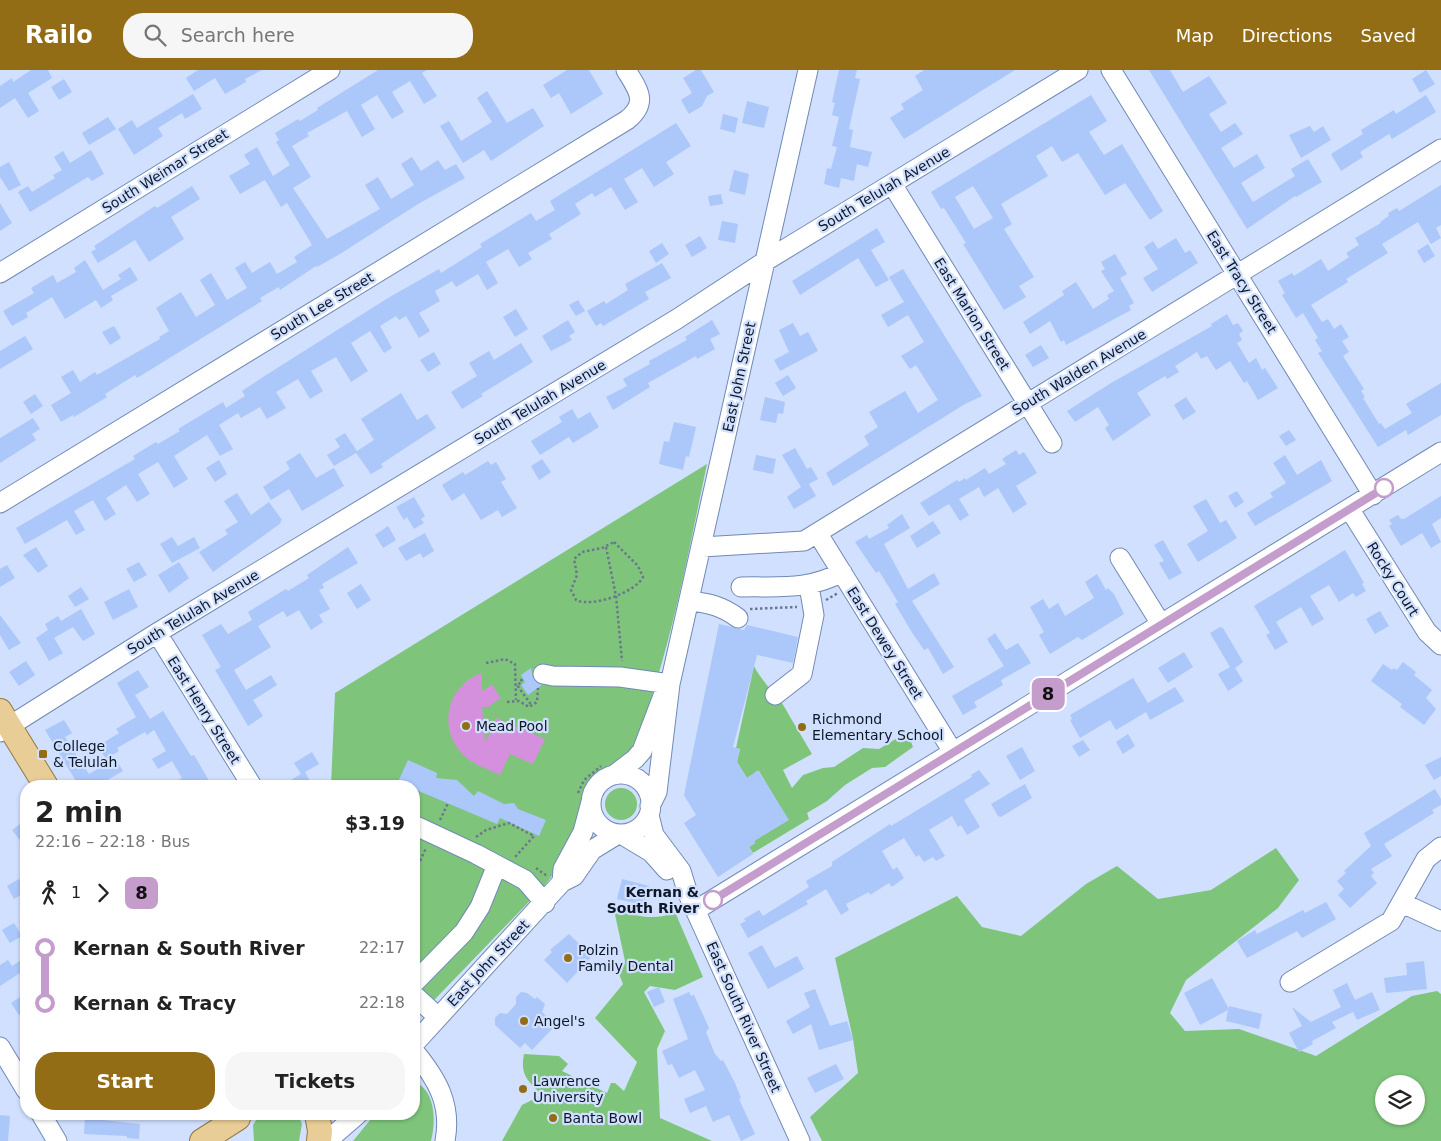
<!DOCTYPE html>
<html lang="en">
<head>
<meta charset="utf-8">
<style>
  :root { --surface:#fff; --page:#f6f6f6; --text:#222; --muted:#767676; --accent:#926d15 }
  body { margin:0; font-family:"DejaVu Sans",sans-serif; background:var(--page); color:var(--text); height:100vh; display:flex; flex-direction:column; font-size:19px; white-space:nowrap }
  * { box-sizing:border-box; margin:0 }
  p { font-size:16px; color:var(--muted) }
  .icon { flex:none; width:28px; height:28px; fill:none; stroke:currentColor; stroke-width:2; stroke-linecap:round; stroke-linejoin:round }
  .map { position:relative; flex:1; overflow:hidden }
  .side { position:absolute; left:20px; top:710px; width:400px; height:340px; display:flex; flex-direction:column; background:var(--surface); border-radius:20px; box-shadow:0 1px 4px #0004 }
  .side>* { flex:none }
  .badge { padding:0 10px; border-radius:8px; font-size:18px; line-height:32px }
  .fabs { position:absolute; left:1375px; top:1005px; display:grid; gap:10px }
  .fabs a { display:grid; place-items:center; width:50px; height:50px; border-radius:50%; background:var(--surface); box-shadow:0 1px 4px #0004; font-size:25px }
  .map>.badge { position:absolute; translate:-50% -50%; box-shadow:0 0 0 2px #fff }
  .legs { display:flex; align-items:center; gap:8px; height:55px; padding:0 15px; font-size:16px }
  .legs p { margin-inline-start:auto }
  .head { display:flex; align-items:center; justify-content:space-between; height:85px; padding:0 15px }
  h1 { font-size:28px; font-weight:600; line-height:38px }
  .action { display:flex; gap:10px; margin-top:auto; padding:10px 15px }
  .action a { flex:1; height:58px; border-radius:20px; background:var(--accent); color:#fff; font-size:20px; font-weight:600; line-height:58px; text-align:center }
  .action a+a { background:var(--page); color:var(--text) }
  ul { padding:0 15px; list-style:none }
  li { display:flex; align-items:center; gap:18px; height:55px; font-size:19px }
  li i { display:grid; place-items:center; width:8px; height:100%; margin:0 6px; background:currentColor }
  li i::after { content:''; width:12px; height:12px; margin:-6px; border:4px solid; border-radius:50%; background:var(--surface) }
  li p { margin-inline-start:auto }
  li:first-child i { background:linear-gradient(#0000 50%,currentColor 0) }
  li:last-child i { background:linear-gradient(currentColor 50%,#0000 0) }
  header { display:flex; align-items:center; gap:30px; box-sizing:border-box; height:70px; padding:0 25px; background:var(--accent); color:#fff }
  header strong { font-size:24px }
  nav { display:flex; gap:28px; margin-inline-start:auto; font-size:18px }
  .search { width:350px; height:45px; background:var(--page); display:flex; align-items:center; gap:12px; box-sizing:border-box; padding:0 18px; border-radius:20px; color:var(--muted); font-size:19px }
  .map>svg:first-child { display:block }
  .green { fill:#7ec57b; fill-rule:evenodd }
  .water { fill:#d490dc }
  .building { fill:#acc7fa; fill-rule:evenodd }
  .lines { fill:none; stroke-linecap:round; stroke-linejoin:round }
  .minor-casing { stroke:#7189b6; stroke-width:21 }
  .major-casing { stroke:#917842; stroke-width:26 }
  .path { stroke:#6b778f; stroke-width:2.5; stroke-dasharray:2.5 2.5; stroke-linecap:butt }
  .minor { stroke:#fff; stroke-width:19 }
  .major { stroke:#e8cd96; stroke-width:24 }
  .line-1-casing { stroke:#fff; stroke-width:11 }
  .line-1 { stroke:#c49dcc; stroke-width:8 }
  .stop-1-dot { fill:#fff; stroke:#c49dcc; stroke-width:2.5 }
  .poi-dot { fill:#926d15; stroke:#d0e0fe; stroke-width:2 }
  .labels { text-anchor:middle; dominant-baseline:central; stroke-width:4.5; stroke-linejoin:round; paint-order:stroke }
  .street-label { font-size:14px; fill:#0e1728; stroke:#d0e0fe }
  .poi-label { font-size:14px; fill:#0e1728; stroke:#d0e0fe; text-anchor:start }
  .stop-label { font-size:14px; font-weight:bold; fill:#0e1728; stroke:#d0e0fe; text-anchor:end }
</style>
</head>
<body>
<header>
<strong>Railo</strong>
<div class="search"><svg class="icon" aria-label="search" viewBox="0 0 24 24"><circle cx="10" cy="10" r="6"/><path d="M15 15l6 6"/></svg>Search here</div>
<nav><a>Map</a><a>Directions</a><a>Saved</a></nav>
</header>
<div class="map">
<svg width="1441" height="1071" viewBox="0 0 1441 1071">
  <rect width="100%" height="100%" fill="#d0e0fe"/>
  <path class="green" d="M707 394C691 469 677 546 654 619 648 639 644 662 633 680 624 698 600 698 590 715 583 728 583 742 578 755 570 777 559 797 545 815L414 951V716H331L335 623Z
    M754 596C757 603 773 624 779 628L812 684 783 700 792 718 803 705 823 698 834 697 863 678 879 679 904 664 910 669 913 677 885 697 872 698 845 715 827 731 807 743 809 749 753 783 749 777 755 773 754 771 788 750 759 701 747 708 737 692 740 679 736 678Z
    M605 734a16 16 0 1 1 32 0a16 16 0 1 1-32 0Z
    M1276 778 1299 810 1278 838 1186 910 1170 943 1185 961 1239 959 1316 986 1412 926 1437 921 1441 924V1071H822L810 1047 858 1003 853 969 835 888 957 826 982 857 1021 866 1086 814 1117 796 1158 829 1211 820ZM1384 1014H1416V1046H1384Z
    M614 840C636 845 654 852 675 842L703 907 675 920 650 916 644 922 665 961 657 979 660 1048 712 1071H502L522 1035 542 1025C527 1010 520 1005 524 984L559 986 568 994 562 1001 607 1023 611 1013H615L624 1021 637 992 595 948 623 914 617 899 624 895 625 891Z
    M414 1011C436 1021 436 1051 431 1071H353L375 1044H414Z
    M260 1044H298L302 1054 299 1071H254L253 1055Z"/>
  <path class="water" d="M482 603V621L492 615 501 628 488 637H482L485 670H487L496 648 545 669 533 694 510 684 500 705C488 699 473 695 463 685 437 658 447 615 482 603Z"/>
  <path class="building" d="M31 0H48L52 8 28 23 39 41 28 48 15 28 0 38V16L12 8 13 12Z
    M198 0H262L245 9 246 12 225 24 215 8 194 21 186 8Z
    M378 0H427L422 3 437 26 424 34 410 11 392 22 404 42 392 49 377 25 361 35 375 59 362 67 347 41 307 63 309 66 292 76 311 107 293 118 327 169 380 139 365 115 378 107 391 129 414 115 401 94 412 87 421 101 438 90 445 100 456 94 465 108 418 134 340 184 317 197 316 196 280 220 279 217 260 228 262 231 137 308 135 305 105 324 107 327 74 347 73 345 61 352 51 335 71 323 61 307 73 300 80 312 95 302 97 305 160 269 159 267 169 261 156 238 181 222 196 247 215 235 200 210 211 203 227 230 247 218 235 198 245 192 252 203 270 192 277 204 297 192 294 187 312 175 287 133 281 137 265 110 240 124 229 106 250 94 244 85 257 77 273 106 290 95 276 72 279 70 275 63 298 49 300 51 318 40 317 38Z
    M567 0H589L603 24 571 44 559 23 551 28 543 15Z
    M696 0H701L714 22 707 26 702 36 689 44 681 30 692 23 683 8Z
    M839 0H857L855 8 860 9 849 59 853 60 850 77 872 82 868 97 857 94 854 111 841 108 839 118 824 114 827 98 831 99 837 77 832 76 839 47 832 45 835 33 832 32Z
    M924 0H1015L904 69 890 48 904 39 901 34 923 20 915 6Z
    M1149 0H1170L1183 22 1209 6 1227 33 1209 44 1221 62 1235 53 1243 64 1221 78 1234 98 1257 84 1265 98 1241 113 1253 132 1295 106 1291 99 1308 89 1322 112 1296 127 1295 126 1247 159Z
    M1426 0 1435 14 1420 23 1412 9Z
    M64 9 72 22 59 30 51 17Z
    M487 21 507 53 533 38 544 56 491 91 484 80 463 93 440 56 449 51 461 71 492 52 477 28Z
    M193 24 202 39 185 49 182 43 158 58 163 66 134 85 118 59 132 50 137 58Z
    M1091 25 1107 51 1089 62 1104 85 1122 74 1163 141 1150 150 1125 113 1105 125 1078 83 1062 92 1052 76 1036 86 1048 106 1001 134 1012 154 1004 159 1034 207 1019 216 1026 227 1004 240 963 174 966 173 944 138 941 139 931 122ZM973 116 993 148 974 159 955 127Z
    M1426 25 1436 42 1392 69 1389 64 1360 82 1363 87 1341 101 1331 84 1363 64 1361 60 1394 40 1396 44Z
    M747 31 769 37 764 58 742 53Z
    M723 44 738 48 735 63 720 59Z
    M108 47 116 59 89 75 82 63Z
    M676 53 691 76 666 92 674 104 654 117 642 98 624 109 638 132 625 140 611 117 595 127 592 123 575 134 581 144 549 164 552 169 528 183 532 189 519 197 508 179 486 192 498 213 487 220 478 204 456 217 452 211 435 221 440 231 419 243 430 261 419 268 406 246 399 250 396 246 380 256 392 278 384 283 370 261 351 273 368 301 351 312 336 287 311 301 323 321 310 329 298 309 276 322 286 338 267 349 260 337 241 348 238 343 219 355 233 379 220 386 207 365 174 386 188 409 174 418 158 392 138 404 150 424 137 432 126 415 106 428 116 444 105 451 93 430 74 441 85 460 76 465 67 450 25 474 16 458 135 389 133 386 156 372 158 374 180 361 178 359 223 332 226 338 245 326 242 321 263 307 388 228 439 199 441 203 482 177 480 174 531 143 536 151 555 140 550 131Z
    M1310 56 1314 62 1323 56 1331 70 1301 88 1289 65Z
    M91 80 104 104 92 111 88 107 30 142 18 122 28 116 32 122 55 108 53 105 62 100 54 87 63 81 70 93Z
    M9 92 21 115 9 121 0 107V97Z
    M734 100 749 104 745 125 729 121Z
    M1441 115V155L1436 158 1441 168 1431 174 1418 152 1382 174 1388 183 1346 209 1348 212 1311 235 1322 252 1328 249 1334 259 1341 254 1349 267 1342 271 1349 282 1343 286 1364 319 1361 321 1365 327 1363 328 1379 354 1381 353 1385 359 1412 343 1406 334 1441 313V345L1408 365 1406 360 1378 377 1318 283 1322 281 1315 270 1318 268 1303 243 1296 248 1282 225 1285 223 1278 211 1292 203 1294 206 1321 189 1328 201 1349 187 1346 183 1359 175 1355 168 1381 153 1380 152 1389 146 1388 143 1397 138 1399 141Z
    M192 116 200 129 171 147 184 169 149 192 135 170 98 193 91 182 96 179 94 176 155 136 157 138Z
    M721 124 723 134 710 136 708 126Z
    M0 133 12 153 0 161Z
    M722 151 738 154 735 173 718 170Z
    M877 158 885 172 871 180 889 210 876 217 858 188 800 225 792 211Z
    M700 166 707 178 692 187 685 175Z
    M1176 168 1185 183 1190 180 1198 193 1152 222 1143 208 1158 199 1144 177 1153 171 1158 179Z
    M662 173 669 184 656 193 649 181Z
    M1428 174 1435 186 1424 193 1417 181Z
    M1115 184 1127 204 1120 208 1134 233 1129 236 1131 240 1066 275 1064 270 1061 272 1050 251 1030 264 1023 252 1064 225 1062 221 1076 212 1093 239 1109 229 1107 225 1114 221 1101 201 1105 199 1101 192Z
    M85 190 103 220 121 209 118 205 130 197 138 210 111 226 113 230 101 238 96 230 65 249 52 227 26 243 28 247 12 256 3 241 34 223 31 218 53 205 57 213 76 202 74 198Z
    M662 193 671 208 645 222 649 229 603 256 601 253 596 256 587 241 604 231 606 234 628 220 625 214Z
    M903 199 982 326 965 334 833 416 826 403 869 375 864 366 878 357 869 342 905 321 918 343 938 330 916 295 910 299 901 286 924 272 908 245 888 257 881 245 904 232 889 207Z
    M578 230 585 241 576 246 569 235Z
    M516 239 528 259 515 267 503 247Z
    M1227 244 1233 255 1238 253 1243 261 1239 264 1242 270 1237 273 1249 293 1256 288 1262 300 1265 298 1278 318 1258 330 1247 311 1244 313 1230 291 1216 300 1207 286 1201 289 1197 282 1175 296 1179 302 1167 309 1165 306 1137 323 1151 345 1113 371 1105 358 1109 355 1098 337 1075 352 1067 341 1111 313 1212 256 1211 254Z
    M568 250 575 262 569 266 572 270 551 281 542 266Z
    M712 250 720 264 710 269 715 279 697 289 696 286 648 313 650 317 613 340 606 327 627 316 623 309 650 294 649 291 687 270 685 267Z
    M793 253 800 266 808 262 818 281 780 301 774 290 789 282 779 260Z
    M114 256 121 268 110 275 102 262Z
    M25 266 33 279 0 299V281Z
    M521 273 533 292 481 324 483 326 462 339 451 322 477 306 469 293 489 281 494 290Z
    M1041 275 1049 288 1033 297 1025 285Z
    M434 282 441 294 428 302 420 290Z
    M788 305 796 318 783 326 775 313Z
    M401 323 417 350 427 344 436 358 381 394 383 397 371 404 356 383 334 396 327 385 340 377 335 369 345 363 357 381 374 370 361 349Z
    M35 324 43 336 31 344 23 332Z
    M765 327 785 332 783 344 778 343 776 353 760 350Z
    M1186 327 1196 342 1183 350 1174 335Z
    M572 339 578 349 590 342 599 357 573 373 569 367 540 385 531 371 562 352 559 347Z
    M33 348 40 359 32 364 36 370 0 393V368Z
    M674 352 696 357 689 387 686 386 683 400 659 394 664 371 669 372Z
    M1289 360 1296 370 1286 376 1279 366Z
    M795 378 807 399 811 397 818 409 809 414 816 426 794 439 787 427 801 417 782 385Z
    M1016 380 1019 385 1024 382 1037 403 1016 416 1027 434 1013 443 998 418 984 427 979 417 959 429 969 445 960 451 949 434 929 446 920 433 957 410 959 412 965 408 966 410 985 398 989 404 1006 394 1002 389Z
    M300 383 316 408 334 398 344 416 302 441 289 419 271 430 263 417 290 399 286 392Z
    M756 385 776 389 773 404 753 400Z
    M1285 385 1297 405 1321 390 1332 411 1255 456 1247 443 1273 427 1270 423 1286 413 1273 393Z
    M542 389 551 402 539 410 531 396Z
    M219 390 227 404 215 412 206 398Z
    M488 391 491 395 496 392 506 409 501 412 517 438 502 447 498 440 481 450 464 423 452 431 442 415 463 402 465 405Z
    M1237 421 1244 432 1235 438 1228 426Z
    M237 423 251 445 269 432 282 450 280 452 281 453 213 502 199 482 228 464 225 460 238 452 224 431Z
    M1441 426V448L1432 454 1441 472 1431 478 1422 463 1401 476 1389 456 1392 454 1389 450 1398 445 1401 449H1404Z
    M414 427 425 446 421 449 424 453 414 459 407 447 404 450 396 437Z
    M1206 429 1220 453 1226 450 1237 468 1198 492 1187 474 1208 461 1193 436Z
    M902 444 910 458 884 474 908 519 934 503 940 514 912 531 954 597 943 604 928 578 924 580 913 564 895 534 898 532 879 501 876 503 855 472 867 465 869 469 889 458 887 455Z
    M933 451 941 463 917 478 910 466Z
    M388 456 396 470 383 478 375 465Z
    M425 463 434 481 423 488 420 483 406 491 398 478Z
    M172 467 178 476 194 467 200 478 172 493 160 474Z
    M1163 470 1182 503 1169 510 1159 493 1164 491 1154 475Z
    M36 477 48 496 38 503 23 485Z
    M348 477 358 493 322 514 324 518 319 520 330 539 319 545 323 552 311 560 299 540 287 547 283 541 258 556 271 577 234 600 246 620 271 605 277 615 253 630 263 646 248 656 215 600 221 597 202 565 221 554 228 564 252 550 248 542 286 519 288 521 309 508 307 505Z
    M1345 480 1364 513 1362 514 1366 521 1356 527 1353 523 1339 532 1329 515 1310 526 1324 549 1312 556 1301 537 1276 552 1288 572 1275 580 1266 565 1270 563 1254 536Z
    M139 492 147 505 134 512 126 499Z
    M179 492 189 508 169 523 158 505Z
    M7 495 15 508 0 517V499Z
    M1097 504 1106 520 1108 518 1114 524 1124 544 1082 570 1078 567 1050 584 1039 565 1044 562 1030 537 1043 529 1049 539 1058 533 1065 546 1094 528 1085 512Z
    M361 514 371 530 357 539 347 523Z
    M81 517 89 529 75 537 68 526Z
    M129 519 138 537 113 550 104 532Z
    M81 539 95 564 83 571 73 557 54 568 63 583 49 591 36 568 48 560 45 554 58 546 61 551Z
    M1380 541 1389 556 1375 564 1366 549Z
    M0 545 21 573 9 580 0 565Z
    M719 554 744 560 747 555 798 567 793 593 757 585 733 677 740 679 737 692 747 708 758 700 789 750 754 771 755 773 749 777 753 784 718 807 684 753 696 745 684 725Z
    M1220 557 1223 558 1243 592 1235 598 1243 611 1228 621 1218 604 1230 597 1210 563Z
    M995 563 1006 580 1018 573 1031 593 1001 610 1003 615 974 632 977 637 963 645 952 626 1004 596 987 569Z
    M1184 582 1193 597 1168 613 1158 598Z
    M26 591 35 605 19 616 9 602Z
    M1403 592 1416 602 1414 605 1432 620 1426 628 1436 639 1424 655 1400 637 1402 634 1371 611 1383 594 1392 600 1394 598 1397 600Z
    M531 598 533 608 542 615 528 625 521 615 525 612 521 605Z
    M138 600 149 617 135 625 150 649 163 641 191 686 194 685 197 690 212 716H169L182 708 172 691 158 699 152 689 166 681 154 660 147 665 145 662 117 678 119 681 106 689 98 676 119 663 116 659 136 647 117 613Z
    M1133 608 1148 633 1175 617 1184 631 1150 650 1146 642 1116 660 1110 650 1080 668 1070 650 1072 649 1070 645Z
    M64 650 72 663 65 667 89 704 115 688 123 701 97 716H79L45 660Z
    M1128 664 1135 676 1123 684 1116 672Z
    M1083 670 1090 680 1079 687 1072 676Z
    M1022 677 1035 701 1020 710 1006 686Z
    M312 682 319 694 305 702 310 711 302 716H281L301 704 294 693Z
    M1441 687V706L1434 710 1425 695Z
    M408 690 437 703 436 708 457 710 474 726 478 721 504 734 514 733 518 739 546 750 539 766 500 748 497 754 414 719V716L398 712Z
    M979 700 990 714 964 730 980 757 967 765 961 755 958 757 952 746 929 760 945 786 936 791 933 787 924 792 919 785 916 787 904 768 882 781 893 800 897 797 904 808 892 817 889 813 870 825 869 822 846 834 849 840 841 845 826 819 806 831 808 834 748 868 740 854 746 851 744 849 759 840 763 846 809 817 806 811 832 796V792L890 754 891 756 972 707 971 705Z
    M1025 714 1032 728 1001 747 998 746 991 734Z
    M1435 719 1441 729V735L1432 740 1434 743 1384 774 1392 786 1371 799 1374 803 1371 806 1377 813 1350 838 1338 825 1344 819 1337 811 1346 803 1344 801 1371 776 1364 763Z
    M26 750V778L12 760Z
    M19 809 26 822 14 829 7 816Z
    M622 809 649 816 644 835 617 829Z
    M1326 832 1336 849 1302 868 1297 861 1247 888 1237 871 1255 860 1257 864 1303 840 1305 843Z
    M14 853 22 866 10 873 2 860Z
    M569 864 592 886 567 913 544 890 552 882 550 880Z
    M762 875 775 898 797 886 804 899 768 919 748 883Z
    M26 887V899L0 916V895L8 890 12 896Z
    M1424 891 1427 919 1386 923 1384 908 1407 905 1406 893Z
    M1212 908 1229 939V936L1262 944 1259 959 1226 951 1228 940 1200 955 1184 923Z
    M1347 913 1355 930 1372 922 1380 940 1357 950 1353 942 1332 952 1336 958 1312 971 1313 974 1299 982 1289 963 1302 956 1292 937 1311 952 1341 937 1333 920Z
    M659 917 665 932 654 937 647 922Z
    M815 919 830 956 847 951 853 970 819 980 811 954 793 964 786 951 810 937 804 923Z
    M521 922 527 923 535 929 537 927 545 934 542 942 556 955 532 980 525 973 520 978 495 955V948L500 943 507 944 516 934V927Z
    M689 922 691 926 694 925 709 958 706 962 715 984 721 991 723 990 735 1013 741 1028 739 1029 755 1064 741 1071 729 1045 713 1052 706 1036 690 1043 684 1029 705 1020 695 1000 679 1008 672 994 668 995 662 981 688 969 673 929Z
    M26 923V941L19 945 11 933Z
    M836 994 844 1009 815 1023 807 1008Z
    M0 1045 10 1046 8 1071H0Z
    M85 1048 140 1054 139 1069 127 1068V1066L84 1064Z"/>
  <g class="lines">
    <defs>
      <path id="minor" d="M1111 0 1373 425
        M892 114 1052 373
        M0 203 330 0
        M0 433 627 50C649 32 638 20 626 0
        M1350 440 1427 562 1441 575
        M818 464 953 682
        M702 477 804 471 1441 79
        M1120 488 1161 554
        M741 517C778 516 808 521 842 502
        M689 531C709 533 722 536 738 548
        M157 563 252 716
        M543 604 553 606 620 607 670 614
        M775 625 802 604 814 545 809 516
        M0 662 157 563 677 249 764 192 1078 0
        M591 734a30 30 0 1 1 60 0a30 30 0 1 1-60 0Z
        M614 705 635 689 642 681 663 626
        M650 736 657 722 670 614 808 0
        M649 745 654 765 681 801 688 824 800 1071
        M414 755 476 784 525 810 545 833
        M621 764 651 782 667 800
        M562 812 563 799 583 762 591 732
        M1402 833 1441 851
        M696 840 1441 382
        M1290 912 1391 851 1426 789 1441 777
        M414 913 464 862 480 837 497 795
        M414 925 438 947
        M414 974 562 812 574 806 592 780 618 764
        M0 977 26 1020
        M414 981C437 1009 452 1034 445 1071
        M41 1044 57 1071
        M327 1071 358 1044"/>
      <path id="major" d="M0 641 46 716
        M317 1044 320 1061 319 1071
        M202 1071 238 1048"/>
    </defs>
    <use href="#minor" class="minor-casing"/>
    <use href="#major" class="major-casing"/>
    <path class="path" d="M614 472 638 496 643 507C636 522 592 538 576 530L571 520 577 505 574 489 582 482 602 478Z
      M606 477 616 526 622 591
      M826 530 838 523
      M750 539 797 537
      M486 593 505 589 515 594 516 630
      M521 609 522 612 517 615 532 636
      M507 632 519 631 529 637 537 632 538 618
      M578 723 584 710 601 696
      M440 750 448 733
      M476 767 486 760 509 753 534 766 515 787
      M536 798 547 806
      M416 800 426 778"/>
    <use href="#minor" class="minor"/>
    <use href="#major" class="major"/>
  </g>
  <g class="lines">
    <defs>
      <path id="line-1" d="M713 830 1384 418"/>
    </defs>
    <use href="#line-1" class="line-1-casing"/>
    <use href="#line-1" class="line-1"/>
  </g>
  <g class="stop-1-dot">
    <circle cx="1384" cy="418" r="9"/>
    <circle cx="713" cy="830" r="9"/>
  </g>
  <g class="poi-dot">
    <circle cx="466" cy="656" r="5"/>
    <circle cx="802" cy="657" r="5"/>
    <rect x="38" y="679" width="10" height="10" rx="2.5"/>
    <circle cx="568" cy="888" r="5"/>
    <circle cx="524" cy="951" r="5"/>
    <circle cx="523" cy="1019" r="5"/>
    <circle cx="553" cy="1048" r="5"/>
  </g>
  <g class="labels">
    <g class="street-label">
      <text transform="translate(165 101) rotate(-32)">South Weimar Street</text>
      <text transform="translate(884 119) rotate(-31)">South Telulah Avenue</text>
      <text transform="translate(1242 212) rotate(58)">East Tracy Street</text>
      <text transform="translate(322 236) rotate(-31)">South Lee Street</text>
      <text transform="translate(972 244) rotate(58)">East Marion Street</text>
      <text transform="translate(1079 302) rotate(-31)">South Walden Avenue</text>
      <text transform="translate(739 307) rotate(-78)">East John Street</text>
      <text transform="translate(540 332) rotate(-31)">South Telulah Avenue</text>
      <text transform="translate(1393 509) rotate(58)">Rocky Court</text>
      <text transform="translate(193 542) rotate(-31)">South Telulah Avenue</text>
      <text transform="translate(885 573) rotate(58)">East Dewey Street</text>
      <text transform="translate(204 640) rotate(58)">East Henry Street</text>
      <text transform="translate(488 893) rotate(-47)">East John Street</text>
      <text transform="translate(744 947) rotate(66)">East South River Street</text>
    </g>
    <g class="poi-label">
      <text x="812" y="649">Richmond<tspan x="812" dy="16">Elementary School</tspan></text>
      <text x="476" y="656">Mead Pool</text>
      <text x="53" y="676">College<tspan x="53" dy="16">&amp; Telulah</tspan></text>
      <text x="578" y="880">Polzin<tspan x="578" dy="16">Family Dental</tspan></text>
      <text x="534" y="951">Angel's</text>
      <text x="533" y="1011">Lawrence<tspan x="533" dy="16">University</tspan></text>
      <text x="563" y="1048">Banta Bowl</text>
    </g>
    <g class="stop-label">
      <text x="699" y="822">Kernan &amp;<tspan x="699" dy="16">South River</tspan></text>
    </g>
  </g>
</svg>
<div class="fabs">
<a><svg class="icon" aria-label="layers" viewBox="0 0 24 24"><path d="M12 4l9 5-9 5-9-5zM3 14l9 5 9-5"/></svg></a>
</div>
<b class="badge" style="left:1048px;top:624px;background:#c49dcc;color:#111">8</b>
<section class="side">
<div class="head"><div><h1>2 min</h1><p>22:16 – 22:18 · Bus</p></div><b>$3.19</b></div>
<div class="legs"><svg class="icon" aria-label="walk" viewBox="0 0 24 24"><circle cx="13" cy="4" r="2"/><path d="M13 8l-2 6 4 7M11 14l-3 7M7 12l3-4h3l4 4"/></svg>1<svg class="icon" aria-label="forward" viewBox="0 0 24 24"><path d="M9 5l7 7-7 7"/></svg><b class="badge" style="background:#c49dcc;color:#111">8</b></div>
<ul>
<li><i style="color:#c49dcc"></i><b>Kernan &amp; South River</b><p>22:17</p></li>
<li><i style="color:#c49dcc"></i><b>Kernan &amp; Tracy</b><p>22:18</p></li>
</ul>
<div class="action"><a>Start</a><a>Tickets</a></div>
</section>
</div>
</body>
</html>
